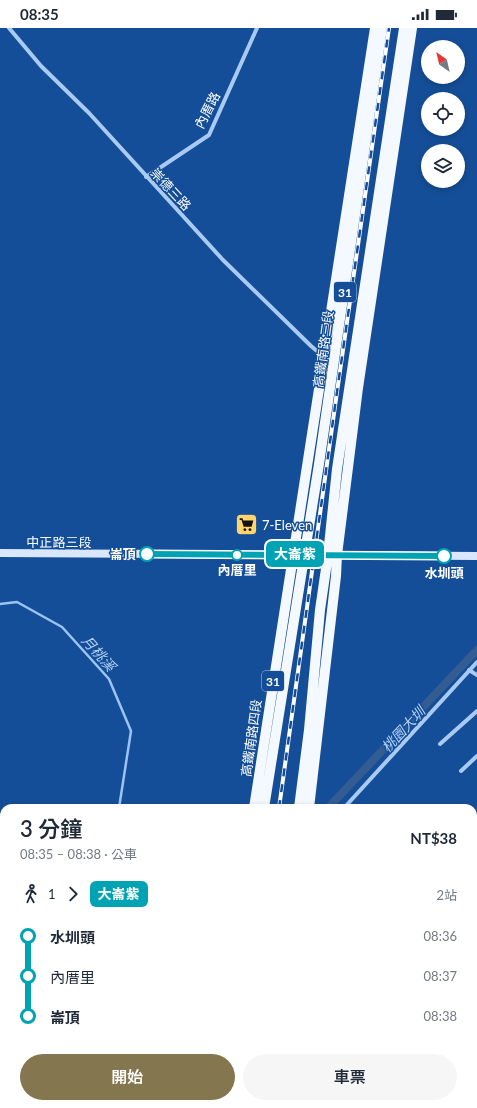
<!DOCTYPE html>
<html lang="zh-TW">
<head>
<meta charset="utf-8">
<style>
  :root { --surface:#fff; --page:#f6f6f7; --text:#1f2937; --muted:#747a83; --accent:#84764e }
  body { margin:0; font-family:Lato,"Noto Sans TC",sans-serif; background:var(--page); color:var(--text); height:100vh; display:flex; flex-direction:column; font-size:15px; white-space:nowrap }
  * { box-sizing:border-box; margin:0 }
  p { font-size:13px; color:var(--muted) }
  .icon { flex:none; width:22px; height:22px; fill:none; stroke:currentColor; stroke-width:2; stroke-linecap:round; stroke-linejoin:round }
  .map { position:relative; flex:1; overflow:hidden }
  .drawer { position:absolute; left:0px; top:776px; width:477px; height:304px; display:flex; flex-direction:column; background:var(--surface); border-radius:12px 12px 0 0; box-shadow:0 2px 6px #0003 }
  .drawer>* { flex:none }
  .badge { padding:0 8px; border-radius:6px; font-size:14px; line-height:26px }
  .needle { width:26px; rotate:326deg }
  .controls { position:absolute; left:421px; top:12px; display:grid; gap:8px }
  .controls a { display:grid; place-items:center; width:44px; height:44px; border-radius:50%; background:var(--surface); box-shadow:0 2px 6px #0003; font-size:20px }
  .map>.badge { position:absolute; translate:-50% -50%; box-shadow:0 0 0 2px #fff }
  .legs { display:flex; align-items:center; gap:6px; height:44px; padding:0 20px; font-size:13px }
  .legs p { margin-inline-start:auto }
  .overview { display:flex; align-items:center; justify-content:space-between; height:68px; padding:0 20px }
  h1 { font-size:22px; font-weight:600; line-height:30px }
  .action { display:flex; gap:8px; margin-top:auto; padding:8px 20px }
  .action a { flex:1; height:46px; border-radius:24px; background:var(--accent); color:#fff; font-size:16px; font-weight:600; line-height:46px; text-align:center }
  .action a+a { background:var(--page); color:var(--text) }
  ul { padding:0 20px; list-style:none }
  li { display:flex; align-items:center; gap:14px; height:40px; font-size:15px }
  li i { display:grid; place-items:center; width:6px; height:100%; margin:0 5px; background:currentColor }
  li i::after { content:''; width:10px; height:10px; margin:-5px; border:3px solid; border-radius:50%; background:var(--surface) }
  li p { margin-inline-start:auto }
  li:first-child i { background:linear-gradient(#0000 50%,currentColor 0) }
  li:last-child i { background:linear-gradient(currentColor 50%,#0000 0) }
  .status { display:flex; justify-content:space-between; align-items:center; height:28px; padding:0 20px; background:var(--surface); direction:ltr }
  .status svg { height:11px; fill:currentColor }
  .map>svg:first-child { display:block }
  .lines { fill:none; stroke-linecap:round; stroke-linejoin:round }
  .stream { stroke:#9bc4f5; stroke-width:2.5 }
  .canal { stroke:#335c92; stroke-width:8 }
  .minor { stroke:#a9caf2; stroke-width:4 }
  .secondary { stroke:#d8e7fc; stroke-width:8 }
  .primary { stroke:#f4f8ff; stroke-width:10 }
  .rail-casing { stroke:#fff; stroke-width:4 }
  .rail { stroke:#154e98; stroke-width:2.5; stroke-dasharray:8; stroke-linecap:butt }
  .line-1-casing { stroke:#fff; stroke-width:9 }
  .line-1 { stroke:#00a3b4; stroke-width:6 }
  .stop-1-dot { fill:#fff; stroke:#00a3b4; stroke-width:2 }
  .labels { text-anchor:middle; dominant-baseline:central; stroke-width:3; stroke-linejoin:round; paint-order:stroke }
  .shield { fill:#154e98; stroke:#b9cae0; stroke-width:1 }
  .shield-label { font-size:12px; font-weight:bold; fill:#fff }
  .street-label { font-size:13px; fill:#fff; stroke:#154e98 }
  .poi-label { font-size:13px; fill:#fff; stroke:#154e98; text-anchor:start }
  .stop-label { font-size:13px; font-weight:bold; fill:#fff; stroke:#154e98 }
  .water-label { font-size:14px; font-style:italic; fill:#b5d4f9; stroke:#154e98 }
</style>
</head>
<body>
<div class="status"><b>08:35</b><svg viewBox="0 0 49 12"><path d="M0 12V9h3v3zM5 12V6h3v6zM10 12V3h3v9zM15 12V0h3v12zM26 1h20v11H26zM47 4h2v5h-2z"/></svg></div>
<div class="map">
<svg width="477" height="1080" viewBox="0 0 477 1080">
  <rect width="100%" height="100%" fill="#154e98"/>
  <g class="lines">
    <path class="stream" d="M0 576 17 574 62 599 109 651 131 703 119 780
      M134 1076 135 1080"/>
    <path class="canal" d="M328 780 477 622
      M47 1080 51 1076"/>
    <path class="minor" d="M9 0 41 38 89 85 223 232 311 318 324 329
      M146 149 209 107 257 0
      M469 642 477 647
      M440 716 477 683
      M461 743 477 728
      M344 780 477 634
      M473 1004 477 1001
      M473 1016 477 1018
      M0 1061 4 1065
      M14 1076 17 1080
      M42 1080 46 1076"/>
    <path class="secondary" d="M0 525 477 528"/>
    <path class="primary" d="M254 780 375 0
      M264 780 319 436 382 0
      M299 780 309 702 320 582 328 527 337 441 404 0
      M309 780 336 548 337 527 358 360 412 0
      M218 1080 219 1076
      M228 1080V1076
      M256 1080V1076
      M267 1080 268 1076"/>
    <defs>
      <path id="rail" d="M279 780 336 371 389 0
        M241 1080 242 1076
        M247 1080 248 1076"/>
    </defs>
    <use href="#rail" class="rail-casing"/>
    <use href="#rail" class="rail"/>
  </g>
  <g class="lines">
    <defs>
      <path id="line-1" d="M147 526 444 528"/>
    </defs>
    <use href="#line-1" class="line-1-casing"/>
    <use href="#line-1" class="line-1"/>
  </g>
  <defs>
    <symbol id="supermarket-square" viewBox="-11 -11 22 22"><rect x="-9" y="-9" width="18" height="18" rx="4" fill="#ffd46a" stroke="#154e98"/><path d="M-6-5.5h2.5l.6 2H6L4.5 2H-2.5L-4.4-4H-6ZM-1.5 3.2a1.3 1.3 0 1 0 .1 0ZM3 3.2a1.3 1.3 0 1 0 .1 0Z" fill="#111"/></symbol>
  </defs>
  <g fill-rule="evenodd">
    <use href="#supermarket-square" x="234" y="484" width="25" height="25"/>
  </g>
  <g class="stop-1-dot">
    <circle cx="147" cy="526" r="7"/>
    <circle cx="237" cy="527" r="5"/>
    <circle cx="444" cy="528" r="7"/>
  </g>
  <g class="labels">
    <g class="shield">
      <rect x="334" y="254" width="22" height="20" rx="3"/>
      <rect x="262" y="643" width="22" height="20" rx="3"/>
    </g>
    <g class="shield-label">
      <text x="345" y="264">31</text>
      <text x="273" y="653">31</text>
    </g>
    <g class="street-label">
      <text transform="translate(207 82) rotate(-63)">內厝路</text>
      <text transform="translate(171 161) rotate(47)">崇德三路</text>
      <text transform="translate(323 321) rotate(-82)">高鐵南路三段</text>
      <text x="59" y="514">中正路三段</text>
      <text transform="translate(251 710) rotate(-82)">高鐵南路四段</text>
    </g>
    <g class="poi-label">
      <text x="262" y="497">7-Eleven</text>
    </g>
    <g class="stop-label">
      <text x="136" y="526" text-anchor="end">崙頂</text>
      <text x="237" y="542">內厝里</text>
      <text x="444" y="545">水圳頭</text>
    </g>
    <g class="water-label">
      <text transform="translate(99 625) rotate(48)">月桃溪</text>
      <text transform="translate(403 701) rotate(-47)">桃園大圳</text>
    </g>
  </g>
</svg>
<div class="controls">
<a><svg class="needle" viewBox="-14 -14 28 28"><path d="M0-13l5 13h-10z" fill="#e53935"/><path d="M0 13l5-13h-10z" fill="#747a83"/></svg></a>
<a><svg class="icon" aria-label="locate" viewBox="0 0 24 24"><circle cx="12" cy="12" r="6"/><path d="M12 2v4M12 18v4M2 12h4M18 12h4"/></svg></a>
<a><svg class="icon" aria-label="layers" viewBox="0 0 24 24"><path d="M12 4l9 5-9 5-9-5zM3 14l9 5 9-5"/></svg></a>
</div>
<b class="badge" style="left:295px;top:526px;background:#00a3b4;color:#fff">大崙紫</b>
<section class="drawer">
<div class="overview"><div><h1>3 分鐘</h1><p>08:35 – 08:38 · 公車</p></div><b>NT$38</b></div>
<div class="legs"><svg class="icon" aria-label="walk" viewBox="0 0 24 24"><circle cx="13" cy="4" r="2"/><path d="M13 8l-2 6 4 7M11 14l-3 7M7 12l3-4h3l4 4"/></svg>1<svg class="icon" aria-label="forward" viewBox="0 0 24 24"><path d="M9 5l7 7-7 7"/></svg><b class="badge" style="background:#00a3b4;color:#fff">大崙紫</b><p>2站</p></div>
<ul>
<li><i style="color:#00a3b4"></i><b>水圳頭</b><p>08:36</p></li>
<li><i style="color:#00a3b4"></i><span>內厝里</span><p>08:37</p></li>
<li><i style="color:#00a3b4"></i><b>崙頂</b><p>08:38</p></li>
</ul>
<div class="action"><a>開始</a><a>車票</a></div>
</section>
</div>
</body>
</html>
